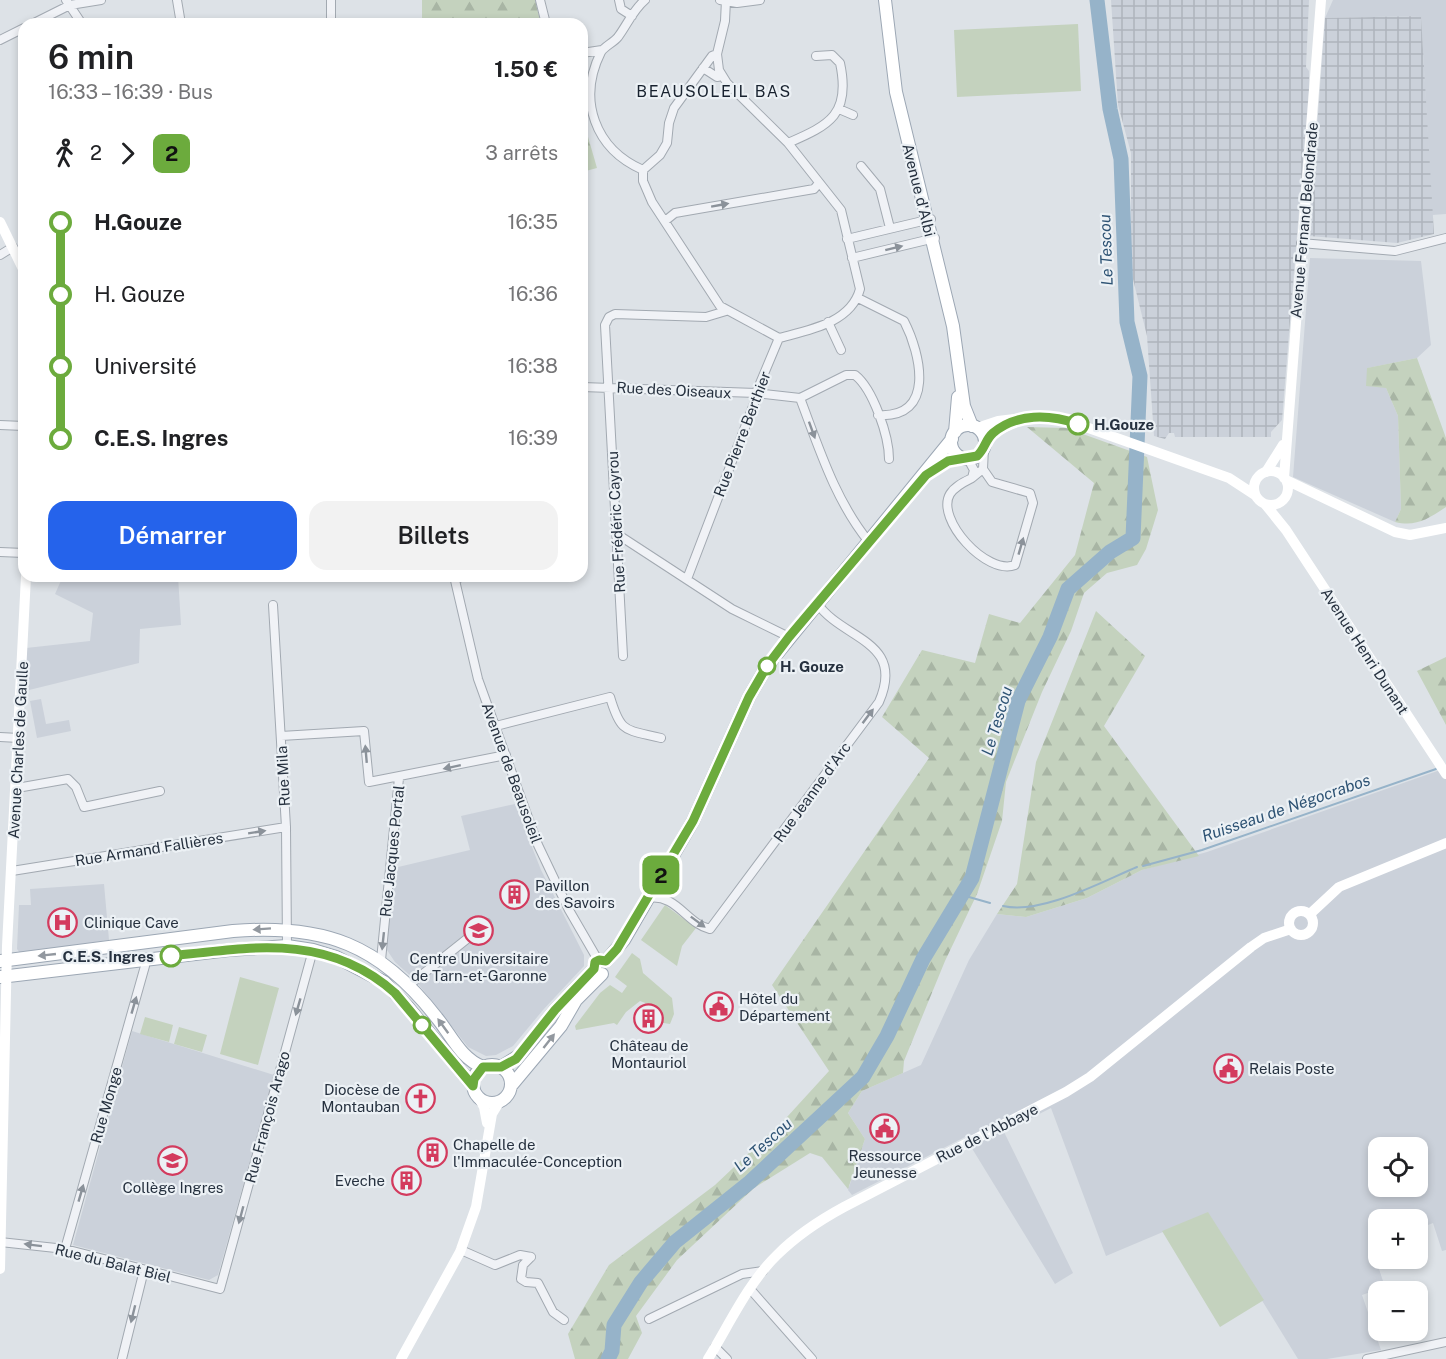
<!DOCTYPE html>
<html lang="fr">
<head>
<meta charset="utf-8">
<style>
  :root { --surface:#fff; --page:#f2f2f2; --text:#202124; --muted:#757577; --accent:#2563eb }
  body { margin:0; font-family:"Public Sans",sans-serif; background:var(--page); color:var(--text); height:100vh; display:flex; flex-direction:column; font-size:22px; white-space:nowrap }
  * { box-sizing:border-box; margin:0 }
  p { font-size:20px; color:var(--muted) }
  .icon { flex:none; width:33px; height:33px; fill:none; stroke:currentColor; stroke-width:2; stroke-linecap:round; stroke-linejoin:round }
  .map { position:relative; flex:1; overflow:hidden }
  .side { position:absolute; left:18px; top:18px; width:570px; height:564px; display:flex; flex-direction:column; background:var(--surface); border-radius:18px; box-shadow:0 3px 9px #0003 }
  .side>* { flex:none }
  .badge { padding:0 12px; border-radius:9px; font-size:21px; line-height:39px }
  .buttons { position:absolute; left:1368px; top:1137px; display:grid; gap:12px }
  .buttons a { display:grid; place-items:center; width:60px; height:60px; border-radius:12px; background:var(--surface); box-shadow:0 3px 9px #0003; font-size:30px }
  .map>.badge { position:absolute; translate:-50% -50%; box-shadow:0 0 0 3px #fff }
  .legs { display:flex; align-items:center; gap:9px; height:66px; padding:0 30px; font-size:20px }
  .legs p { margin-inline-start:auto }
  .overview { display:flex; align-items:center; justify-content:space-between; height:102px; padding:0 30px }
  h1 { font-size:33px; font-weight:600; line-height:45px }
  .action { display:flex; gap:12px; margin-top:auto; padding:12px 30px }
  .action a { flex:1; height:69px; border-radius:18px; background:var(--accent); color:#fff; font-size:24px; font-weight:600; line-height:69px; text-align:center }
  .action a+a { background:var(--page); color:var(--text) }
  ul { padding:0 30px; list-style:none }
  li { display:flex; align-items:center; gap:21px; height:72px; font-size:22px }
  li i { display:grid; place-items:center; width:9px; height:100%; margin:0 8px; background:currentColor }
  li i::after { content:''; width:15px; height:15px; margin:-8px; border:4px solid; border-radius:50%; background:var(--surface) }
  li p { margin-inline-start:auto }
  li:first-child i { background:linear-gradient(#0000 50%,currentColor 0) }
  li:last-child i { background:linear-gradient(currentColor 50%,#0000 0) }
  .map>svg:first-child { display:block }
  .built { fill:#cbd1da; fill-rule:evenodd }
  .industrial { fill:url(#industrial-grid) }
  .green { fill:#c4d2be }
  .forest { fill:url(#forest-firs) }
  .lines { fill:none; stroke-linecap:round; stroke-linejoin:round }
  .stream { stroke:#96b3c9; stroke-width:2 }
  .river { stroke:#96b3c9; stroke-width:15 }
  .street-casing { stroke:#a2a9b1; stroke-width:10 }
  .primary-casing { stroke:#9ca7b4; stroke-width:14 }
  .street { stroke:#f0f2f6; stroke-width:8 }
  .secondary { stroke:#fff; stroke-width:10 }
  .primary { stroke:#fff; stroke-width:12 }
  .oneway { fill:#8b929a }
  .oneway2 { fill:#92989f }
  .line-1-casing { stroke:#fff; stroke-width:14 }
  .line-1 { stroke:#6cab3d; stroke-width:9 }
  .stop-1-dot { fill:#fff; stroke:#6cab3d; stroke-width:3 }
  .labels { text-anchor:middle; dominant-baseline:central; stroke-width:4.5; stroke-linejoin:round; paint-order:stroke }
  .street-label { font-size:15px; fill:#26313f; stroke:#ecf1f5 }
  .stop-label { font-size:15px; font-weight:bold; fill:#26313f; stroke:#ecf1f5; text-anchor:start }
  .poi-label { font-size:15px; fill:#26313f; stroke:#ecf1f5; text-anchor:start }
  .neighbourhood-label { font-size:16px; letter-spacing:1.5px; fill:#18222f; stroke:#ecf1f5 }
  .water-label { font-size:16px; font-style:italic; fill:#2e5374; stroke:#ecf1f5 }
</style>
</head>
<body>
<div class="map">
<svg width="1446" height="1359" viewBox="0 0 1446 1359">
  <defs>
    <pattern id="industrial-grid" width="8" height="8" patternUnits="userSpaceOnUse" patternTransform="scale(1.5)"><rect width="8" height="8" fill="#cbd1da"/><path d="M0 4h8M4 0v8" fill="none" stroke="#aeb4bc"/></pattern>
    <pattern id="forest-firs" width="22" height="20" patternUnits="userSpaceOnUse" patternTransform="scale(1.5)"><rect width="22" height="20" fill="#c4d2be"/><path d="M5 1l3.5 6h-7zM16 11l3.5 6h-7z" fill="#a8b5a4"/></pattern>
  </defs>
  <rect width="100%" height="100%" fill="#dde2e7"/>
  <path class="built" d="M1333 0H1446V214L1432 215 1421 16 1325 18Z
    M1310 258 1421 261 1431 345 1417 358 1368 368 1386 388 1398 416 1401 509 1395 522 1293 477Z
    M63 576H178L181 625 140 629 139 663 25 691 26 648 90 641 93 613 55 594Z
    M41 699 46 724 69 720 71 731 37 738 30 701Z
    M1446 768V1250L1442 1251 1433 1223 1418 1229V1220H1378V1245L1372 1248 1385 1287 1362 1295 1381 1350 1327 1359H1298L1208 1213 1106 1256 1051 1108 1004 1132 1073 1273 1055 1284 965 1137 852 1195 848 1190 865 1139 848 1113 862 1091 921 1065 969 960 997 914 1026 917 1087 898 1142 870 1207 852ZM1378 1148H1418V1186H1378Z
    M515 804 541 870 584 955V966L543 1010 513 1046 496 1055 486 1056 468 1047 415 980 395 962 385 947 394 868 470 850 461 816Z
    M104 884 109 940 20 953 17 949 19 905H31L30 889Z
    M132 1031 274 1075 218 1275 209 1280 73 1245Z"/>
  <path class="industrial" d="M1111 0H1309L1306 67 1309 71V88L1282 420 1271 432V437H1175L1174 433H1169L1165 439 1154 436 1147 336 1131 271V153L1118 105Z
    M1421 16 1434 234 1397 243 1309 236 1325 18Z"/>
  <path class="green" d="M1078 24 1081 91 957 97 954 30Z
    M665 905 696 928 682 946 677 966 641 940Z
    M632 953 640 959 643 973 672 998 674 1014 670 1024 657 1022 661 1016 654 1010 656 1007 640 1001 626 1012 617 1025 614 1023 576 1030 575 1026 600 993 610 985 622 993 627 986 615 977Z
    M240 977 279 988 258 1065 220 1054Z
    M145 1017 173 1025 169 1042 140 1034Z
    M179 1027 207 1035 202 1052 174 1044Z
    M1208 1212 1264 1300 1220 1327 1162 1231Z"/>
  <path class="forest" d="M422 0H535L541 24H422Z
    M582 116 597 168 582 172Z
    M1417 358 1446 438V507C1428 519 1416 527 1395 522L1401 509 1398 416 1386 388 1366 386 1367 368Z
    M1027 427 1066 428 1147 457 1158 510 1146 549 1137 565 1107 573 1084 593 1071 631 1042 692 1006 782 1002 821 977 894 945 961 904 1061 903 1073 862 1091 848 1113 865 1139 848 1189 822 1157 810 1153 754 1188 677 1260 636 1316 642 1333 628 1359H575L568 1334 609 1265 715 1185 787 1117 829 1071 772 985 929 758 882 717 922 650 975 663 989 614 1020 623 1075 555 1094 483Z
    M1096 611 1145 656 1104 726 1199 856 1142 870 1087 898 1026 917 997 914 1017 884 1036 762Z
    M1446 657V725L1417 671Z"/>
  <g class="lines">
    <path class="stream" d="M1143 866 1202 850 1436 769
      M962 895 990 903
      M1003 906C1041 915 1101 882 1137 867"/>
    <path class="river" d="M608 1359 612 1351 614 1325 641 1282 675 1242 750 1182 863 1077 887 1036 923 959 972 878 1018 701 1050 637 1068 589 1110 552 1133 538 1140 376 1127 322 1121 159 1110 109 1097 0"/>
    <defs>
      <path id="street" d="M66 0 82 24
        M177 0 181 24
        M540 0 546 24
        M619 0 621 9 632 16
        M720 0 737 3 760 0
        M32 24 70 5 101 0
        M331 24V0
        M0 40 24 28
        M582 53 602 50
        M703 68 717 77 722 76
        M582 82 589 94
        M839 109 853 115
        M788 143C830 125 851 114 840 63L832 55 816 56
        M861 166 880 189 890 228
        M643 170V181L652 202 720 306 779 338
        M643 170C595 149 577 100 601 52 605 46 613 43 618 37 627 25 633 10 645 0
        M643 170 660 155 667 143 669 123 674 108 712 56 717 54
        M665 221 675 213 814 189 819 183
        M847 239 931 219
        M1301 243 1395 251 1446 238
        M0 255 13 247
        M852 258 935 238
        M858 298 904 321C921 354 936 419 878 415
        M828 322 841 350
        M582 387 756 393 800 398C819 448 835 500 869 542
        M800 398 846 375H855C873 389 889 436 889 459
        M0 425 24 426
        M968 459 974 470 972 478 983 469 984 448
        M972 478C964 482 955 486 950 494 935 519 987 576 1015 565L1033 503 1030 493 992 482 983 469
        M617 534 732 609 789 637
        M0 552 24 553
        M454 576 478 679 538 845 569 910 598 960
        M455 579 465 576
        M687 579 755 401 756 393 779 338C809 330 851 323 860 289L841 210 788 143 727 83 719 70 717 54 725 21 726 0
        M273 605 286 827 287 946
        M623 656 605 325 609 317 615 314 706 317 726 311
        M496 726 610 697C621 734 625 729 661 738
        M281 736 364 731 369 782 506 755
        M0 737 19 738
        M17 788 68 779 76 787 84 807 160 791
        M12 871 286 827
        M648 898C676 893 687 924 710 929L879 702C906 640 842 640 817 603
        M381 960 399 778
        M409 985 487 923
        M0 1242 65 1249 220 1289 313 950
        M65 1249 145 966 144 960
        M461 1250 495 1265 520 1255 531 1257
        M531 1257 523 1265 521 1279 526 1282 538 1283 553 1312 564 1320
        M751 1290 812 1359
        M649 1319 742 1274 763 1271
        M715 1347 727 1359
        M122 1359 144 1270
        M1367 1359 1446 1342"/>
      <path id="primary" d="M885 0 896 92 953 326 964 406 972 426
        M951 442a17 17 0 1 1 34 0a17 17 0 1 1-34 0Z
        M955 432 958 397
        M0 961 233 931C324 924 380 944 437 1018 451 1035 461 1059 483 1067
        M606 961 624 940 693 821 749 697 767 666 952 439
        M0 977 229 950 287 946 313 950 336 957 384 982 407 1006 473 1086
        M473 1084a19 19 0 1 1 38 0a19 19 0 1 1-38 0Z
        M501 1067 520 1055 555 1010 594 969
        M511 1086 561 1026 576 1000 602 974"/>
    </defs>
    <use href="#street" class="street-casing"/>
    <use href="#primary" class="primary-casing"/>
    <use href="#street" class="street"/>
    <path class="secondary" d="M0 222 24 271
      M977 428 998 421 1030 417 1069 421 1229 478 1255 495
      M985 443 994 432 1016 422
      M1254 488a17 17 0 1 1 34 0a17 17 0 1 1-34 0Z
      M1266 472 1283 445
      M1284 478 1321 0
      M1286 480 1395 532 1410 535 1446 528
      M1265 504 1286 530 1446 774
      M1289 923a12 12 0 1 1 24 0a12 12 0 1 1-24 0Z
      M1310 914 1339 887 1446 843
      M477 1095 484 1107 487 1123
      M0 1269 7 946 26 576
      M401 1359 460 1252 476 1207 492 1114 500 1101
      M708 1359C729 1325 748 1283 777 1255 796 1236 820 1220 844 1207L1066 1092 1090 1077 1251 947 1264 938 1291 929"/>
    <use href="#primary" class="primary"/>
  </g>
  <defs><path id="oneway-solid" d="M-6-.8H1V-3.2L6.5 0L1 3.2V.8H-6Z" transform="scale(1.5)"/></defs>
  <g class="oneway">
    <use href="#oneway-solid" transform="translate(720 205) rotate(-10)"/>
    <use href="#oneway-solid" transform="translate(894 248) rotate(-14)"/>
    <use href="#oneway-solid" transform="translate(812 430) rotate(70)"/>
    <use href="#oneway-solid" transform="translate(1021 546) rotate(-74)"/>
    <use href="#oneway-solid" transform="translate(868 716) rotate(-53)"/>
    <use href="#oneway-solid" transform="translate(366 754) rotate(-95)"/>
    <use href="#oneway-solid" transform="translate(452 767) rotate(168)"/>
    <use href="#oneway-solid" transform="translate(257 832) rotate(-9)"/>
    <use href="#oneway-solid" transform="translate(698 922) rotate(37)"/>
    <use href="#oneway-solid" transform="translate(383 941) rotate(96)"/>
    <use href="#oneway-solid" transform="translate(134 1005) rotate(-74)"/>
    <use href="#oneway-solid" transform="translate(298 1007) rotate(106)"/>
    <use href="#oneway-solid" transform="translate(81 1193) rotate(-74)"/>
    <use href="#oneway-solid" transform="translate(241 1215) rotate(105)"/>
    <use href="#oneway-solid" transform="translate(33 1245) rotate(-173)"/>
    <use href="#oneway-solid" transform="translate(133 1314) rotate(104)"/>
  </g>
  <g class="oneway2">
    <use href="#oneway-solid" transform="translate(262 929) rotate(176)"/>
    <use href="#oneway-solid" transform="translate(47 955) rotate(174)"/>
    <use href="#oneway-solid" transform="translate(443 1026) rotate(-126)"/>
    <use href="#oneway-solid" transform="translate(549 1041) rotate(-52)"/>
  </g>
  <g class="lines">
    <defs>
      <path id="line-1" d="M171 956C252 947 328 933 395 993L473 1086 474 1079 483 1067H501L516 1059 555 1010 594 969 595 962 599 960 606 961 617 949 693 821 749 697 767 666 789 637 926 475 948 461 977 456C985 449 985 440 993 433 1017 413 1049 414 1078 424"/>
    </defs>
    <use href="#line-1" class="line-1-casing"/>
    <use href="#line-1" class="line-1"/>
  </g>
  <defs>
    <symbol id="building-ring" viewBox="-11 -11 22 22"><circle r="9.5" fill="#ecf1f5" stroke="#d33b5e" stroke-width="1.5"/><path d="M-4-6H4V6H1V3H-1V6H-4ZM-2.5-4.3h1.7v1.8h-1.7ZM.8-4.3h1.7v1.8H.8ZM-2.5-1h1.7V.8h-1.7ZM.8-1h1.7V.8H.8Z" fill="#d33b5e"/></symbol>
    <symbol id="hospital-ring" viewBox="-11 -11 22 22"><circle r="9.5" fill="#ecf1f5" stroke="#d33b5e" stroke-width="1.5"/><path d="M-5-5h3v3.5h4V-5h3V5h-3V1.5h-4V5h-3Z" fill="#d33b5e"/></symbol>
    <symbol id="university-ring" viewBox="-11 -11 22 22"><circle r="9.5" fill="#ecf1f5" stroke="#d33b5e" stroke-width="1.5"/><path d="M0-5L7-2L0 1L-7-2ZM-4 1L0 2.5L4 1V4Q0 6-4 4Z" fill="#d33b5e"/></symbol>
    <symbol id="civic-ring" viewBox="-11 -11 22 22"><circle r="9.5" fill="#ecf1f5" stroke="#d33b5e" stroke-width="1.5"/><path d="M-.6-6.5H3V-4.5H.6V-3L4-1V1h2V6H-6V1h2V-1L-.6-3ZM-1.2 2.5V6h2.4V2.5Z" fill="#d33b5e"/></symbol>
    <symbol id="church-ring" viewBox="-11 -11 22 22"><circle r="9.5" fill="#ecf1f5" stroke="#d33b5e" stroke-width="1.5"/><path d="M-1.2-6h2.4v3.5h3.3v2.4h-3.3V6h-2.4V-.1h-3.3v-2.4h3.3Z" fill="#d33b5e"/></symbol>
    <symbol id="school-ring" viewBox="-11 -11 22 22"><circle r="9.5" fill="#ecf1f5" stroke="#d33b5e" stroke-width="1.5"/><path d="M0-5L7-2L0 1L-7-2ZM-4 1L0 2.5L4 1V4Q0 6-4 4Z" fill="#d33b5e"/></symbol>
  </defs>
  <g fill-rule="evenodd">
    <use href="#building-ring" x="498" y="878" width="33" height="33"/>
    <use href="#hospital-ring" x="46" y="906" width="33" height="33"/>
    <use href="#university-ring" x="462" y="914" width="33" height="33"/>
    <use href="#civic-ring" x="702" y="990" width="33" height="33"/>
    <use href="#building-ring" x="632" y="1002" width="33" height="33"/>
    <use href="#civic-ring" x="1212" y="1052" width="33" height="33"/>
    <use href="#church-ring" x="404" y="1082" width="33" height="33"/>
    <use href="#civic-ring" x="868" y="1112" width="33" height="33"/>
    <use href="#building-ring" x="416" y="1136" width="33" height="33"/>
    <use href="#school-ring" x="156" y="1144" width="33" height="33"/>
    <use href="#building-ring" x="390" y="1164" width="33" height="33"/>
  </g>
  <g class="stop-1-dot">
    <circle cx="1078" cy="424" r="10"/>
    <circle cx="767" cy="666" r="8"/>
    <circle cx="171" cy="956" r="10"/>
    <circle cx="422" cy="1025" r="8"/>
  </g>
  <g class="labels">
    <g class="street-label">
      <text transform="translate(919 190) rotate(76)">Avenue d'Albi</text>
      <text transform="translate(1304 220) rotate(-85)">Avenue Fernand Belondrade</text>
      <text transform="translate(674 390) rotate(3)">Rue des Oiseaux</text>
      <text transform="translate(742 434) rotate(-69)">Rue Pierre Berthier</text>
      <text transform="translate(616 522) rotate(-93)">Rue Frédéric Cayrou</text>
      <text transform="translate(1365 651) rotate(57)">Avenue Henri Dunant</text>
      <text transform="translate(18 750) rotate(-87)">Avenue Charles de Gaulle</text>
      <text transform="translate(512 773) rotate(70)">Avenue de Beausoleil</text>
      <text transform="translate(283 776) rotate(-93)">Rue Mila</text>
      <text transform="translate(812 792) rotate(-54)">Rue Jeanne d'Arc</text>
      <text transform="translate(149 849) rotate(-9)">Rue Armand Fallières</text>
      <text transform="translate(392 851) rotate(-84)">Rue Jacques Portal</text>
      <text transform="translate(106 1105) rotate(-74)">Rue Monge</text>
      <text transform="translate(267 1117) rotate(-75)">Rue François Arago</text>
      <text transform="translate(987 1133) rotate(-27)">Rue de l'Abbaye</text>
      <text transform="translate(113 1263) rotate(14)">Rue du Balat Biel</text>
    </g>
    <g class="stop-label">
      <text x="1094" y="424">H.Gouze</text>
      <text x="780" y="666">H. Gouze</text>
      <text x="154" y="956" text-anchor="end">C.E.S. Ingres</text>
    </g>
    <g class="poi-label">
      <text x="535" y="885">Pavillon<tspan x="535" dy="17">des Savoirs</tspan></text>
      <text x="84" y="922">Clinique Cave</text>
      <text x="479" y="958" text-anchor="middle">Centre Universitaire<tspan x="479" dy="17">de Tarn-et-Garonne</tspan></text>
      <text x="739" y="998">Hôtel du<tspan x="739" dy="17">Département</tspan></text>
      <text x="649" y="1045" text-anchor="middle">Château de<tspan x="649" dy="17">Montauriol</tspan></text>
      <text x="1249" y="1068">Relais Poste</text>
      <text x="400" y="1089" text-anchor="end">Diocèse de<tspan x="400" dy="17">Montauban</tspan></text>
      <text x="453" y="1144">Chapelle de<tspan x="453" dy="17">l'Immaculée-Conception</tspan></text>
      <text x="885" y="1155" text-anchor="middle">Ressource<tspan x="885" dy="17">Jeunesse</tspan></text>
      <text x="385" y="1180" text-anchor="end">Eveche</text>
      <text x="173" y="1187" text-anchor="middle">Collège Ingres</text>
    </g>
    <g class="neighbourhood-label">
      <text x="714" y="91">BEAUSOLEIL BAS</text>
    </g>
    <g class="water-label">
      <text transform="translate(1106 250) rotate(-92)">Le Tescou</text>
      <text transform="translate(997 721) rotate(-73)">Le Tescou</text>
      <text transform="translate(1286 808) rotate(-19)">Ruisseau de Négocrabos</text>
      <text transform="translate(763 1145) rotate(-42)">Le Tescou</text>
    </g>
  </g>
</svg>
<div class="buttons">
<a><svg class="icon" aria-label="locate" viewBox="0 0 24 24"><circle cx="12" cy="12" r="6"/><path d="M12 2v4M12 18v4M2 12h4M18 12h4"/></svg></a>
<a>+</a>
<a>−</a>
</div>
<b class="badge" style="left:661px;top:875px;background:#6cab3d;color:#111">2</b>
<section class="side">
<div class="overview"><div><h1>6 min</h1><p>16:33 – 16:39 · Bus</p></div><b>1.50 €</b></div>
<div class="legs"><svg class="icon" aria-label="walk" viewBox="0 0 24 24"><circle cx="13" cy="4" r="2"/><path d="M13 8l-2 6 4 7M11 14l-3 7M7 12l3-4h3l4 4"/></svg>2<svg class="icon" aria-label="forward" viewBox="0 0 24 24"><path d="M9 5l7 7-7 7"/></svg><b class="badge" style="background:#6cab3d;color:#111">2</b><p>3 arrêts</p></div>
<ul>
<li><i style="color:#6cab3d"></i><b>H.Gouze</b><p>16:35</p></li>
<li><i style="color:#6cab3d"></i><span>H. Gouze</span><p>16:36</p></li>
<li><i style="color:#6cab3d"></i><span>Université</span><p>16:38</p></li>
<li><i style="color:#6cab3d"></i><b>C.E.S. Ingres</b><p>16:39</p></li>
</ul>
<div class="action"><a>Démarrer</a><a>Billets</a></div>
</section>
</div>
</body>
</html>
